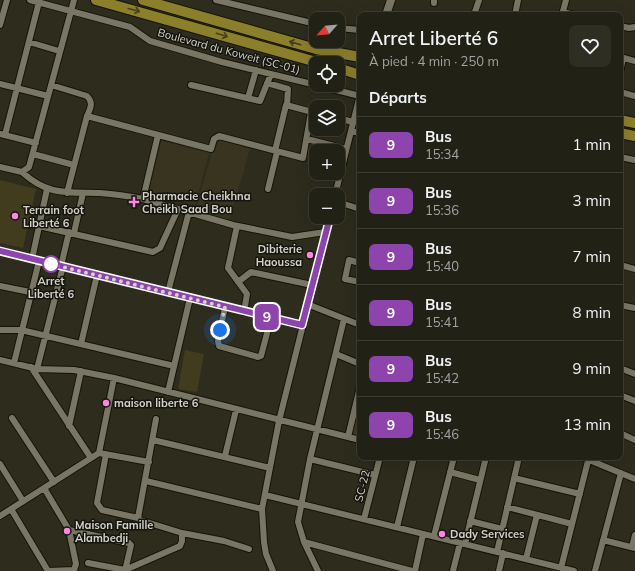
<!DOCTYPE html>
<html lang="fr">
<head>
<meta charset="utf-8">
<style>
  :root { --surface:#222116; --page:#2e2e23; --text:#f1f3f6; --muted:#a2a3a1; --line:#3f3e35 }
  body { margin:0; font-family:Mulish,sans-serif; background:var(--page); color:var(--text); height:100vh; display:flex; flex-direction:column; font-size:15px; white-space:nowrap }
  * { box-sizing:border-box; margin:0 }
  p { font-size:13px; color:var(--muted) }
  .icon { flex:none; width:22px; height:22px; fill:none; stroke:currentColor; stroke-width:2; stroke-linecap:round; stroke-linejoin:round }
  .map { position:relative; flex:1; overflow:hidden }
  .side { position:absolute; left:357px; top:12px; width:266px; height:448px; display:flex; flex-direction:column; background:var(--surface); border-radius:8px; box-shadow:0 4px 16px #0002,0 0 0 1px var(--line) }
  .side>* { flex:none }
  .badge { padding:0 8px; border-radius:6px; font-size:14px; line-height:26px }
  .needle { width:26px; rotate:243deg }
  .controls { position:absolute; left:309px; top:12px; display:grid; gap:8px }
  .controls a { display:grid; place-items:center; width:36px; height:36px; border-radius:8px; background:var(--surface); box-shadow:0 4px 16px #0002,0 0 0 1px var(--line); font-size:20px }
  .you { position:absolute; width:20px; height:20px; margin:-10px; border:3px solid #fff; border-radius:50%; background:#1a73e8; box-shadow:0 0 0 6px #1a73e833 }
  .map>.badge { position:absolute; translate:-50% -50%; box-shadow:0 0 0 2px #fff }
  h2 { padding:0 12px; font-size:15px; line-height:36px }
  .round { display:grid; place-items:center; flex:none; width:42px; height:42px; border-radius:8px; background:var(--page) }
  .head { display:flex; align-items:center; justify-content:space-between; height:68px; padding:0 12px }
  h1 { font-size:19px; font-weight:600; line-height:30px }
  ul { padding:0; list-style:none }
  li { display:flex; align-items:center; gap:12px; height:56px; padding:0 12px; border-top:1px solid var(--line) }
  li div { flex:1 }
  li b { display:block; font-size:15px }
  li em { font-style:normal }
  li .badge { min-width:44px; font-weight:700; text-align:center }
  .map>svg:first-child { display:block }
  .built { fill:#38341f }
  .green { fill:#423c1e }
  .lines { fill:none; stroke-linecap:round; stroke-linejoin:round }
  .minor-casing { stroke:#161407; stroke-width:8 }
  .tertiary-casing { stroke:#161407; stroke-width:10 }
  .primary-casing { stroke:#161407; stroke-width:12 }
  .minor { stroke:#797666; stroke-width:6 }
  .tertiary { stroke:#797666; stroke-width:8 }
  .primary { stroke:#8c7f2c; stroke-width:10 }
  .oneway { stroke:#453f1a }
  .line-casing { stroke:#fff; stroke-width:9 }
  .line { stroke:#8e44ad; stroke-width:6 }
  .walk { stroke:#d3d2c9; stroke-width:4; stroke-dasharray:0 7.2 }
  .poi-dot { fill:#fd86e2; stroke:#15140e; stroke-width:1.5 }
  .stop-dot { fill:#fff; stroke:#8e44ad; stroke-width:2 }
  .labels { text-anchor:middle; dominant-baseline:central; stroke-width:3; stroke-linejoin:round; paint-order:stroke }
  .street-label { font-size:11px; fill:#d3d2c9; stroke:#15140e }
  .poi-label { font-size:11px; font-weight:bold; fill:#d3d2c9; stroke:#15140e; text-anchor:start }
  .stop-label { font-size:11px; font-weight:bold; fill:#d3d2c9; stroke:#15140e }
</style>
</head>
<body>
<div class="map">
<svg width="635" height="571" viewBox="0 0 635 571">
  <rect width="100%" height="100%" fill="#2e2c1d"/>
  <path class="built" d="M216 139 250 149 229 221 195 211Z
    M161 141 209 153 195 205 148 194Z"/>
  <path class="green" d="M0 180 36 189 23 248 0 243Z
    M185 350 204 354 197 392 178 389Z
    M357 412 360 413V439L350 436Z"/>
  <g class="lines">
    <defs>
      <path id="minor" d="M30 0 130 27 150 41 222 62 316 85
        M216 0 316 24
        M434 3V0
        M563 12 574 15
        M474 15 479 0
        M515 15 518 0
        M562 15 566 0
        M0 25 7 0
        M620 26 629 28 635 27
        M338 28 360 30
        M29 42 59 51
        M620 57 635 61
        M620 72 623 58
        M267 83 288 89 287 105
        M0 84 48 96
        M51 85 87 96C94 103 90 109 87 116L211 149 214 139 219 136 303 158 311 112
        M191 85 260 101 271 74
        M316 85 360 96
        M620 92 635 96
        M248 98 256 70
        M338 118 353 122
        M351 131 360 133
        M0 134 36 143
        M5 135 39 2
        M158 135 143 199 233 225 292 237 325 232
        M307 139 346 149
        M275 151 286 105 316 113
        M33 154 74 165
        M620 157 635 160
        M0 167 22 172 29 167 74 0
        M22 172C48 196 67 192 100 193 114 194 128 196 143 199
        M268 189 277 152
        M67 193 87 116
        M335 195 360 95
        M338 202 360 209
        M39 226 153 252 160 248 178 209
        M237 226 228 268 247 294 244 312
        M74 233 83 193
        M0 251 302 325
        M32 259 47 189
        M360 263 349 260 345 279 360 282
        M620 265 635 269
        M61 266 69 232
        M238 282 251 272 312 285
        M0 286 30 292
        M168 292 189 212
        M307 304 360 325
        M620 305 635 308
        M225 307 218 341 219 346 258 357 261 356 271 318
        M0 330H21L174 366
        M81 344 97 275
        M336 354 360 364
        M0 360 37 369 74 370 114 378 360 440
        M14 363 39 261
        M31 367 91 458
        M620 368 635 374
        M37 369 63 266
        M168 392 190 298
        M620 395 635 401
        M12 418 54 482
        M69 426 81 371
        M620 433 635 440
        M348 437 360 387
        M153 440 270 468
        M99 453 114 378
        M225 456 236 410
        M582 457 635 479
        M310 459 375 475
        M0 464 23 501
        M450 472 480 480
        M514 478 580 494
        M146 481 262 509
        M44 488 69 530 129 543 131 545 125 571
        M265 495 574 571
        M507 507 572 524
        M11 509 48 571
        M0 516 99 453 149 462
        M138 518 156 419
        M364 519 380 457
        M470 521 502 529
        M397 527 414 457
        M182 533 224 541 249 549
        M434 536 454 457
        M603 540 635 548
        M304 542 412 571
        M465 544 486 457
        M632 547 635 535
        M497 552 519 457
        M526 559 537 515
        M88 563 125 570 180 546 182 541V533L140 520 138 518 102 510 97 503 106 454
        M561 568 589 457
        M48 571 74 570 76 564 69 530
        M273 571 266 554 264 542 262 509 279 421 330 217
        M318 571 304 542 298 522 310 459 344 319
        M415 571 423 534
        M453 571 460 543
        M499 571 503 553
        M595 571 621 473"/>
      <path id="tertiary" d="M386 15 391 0"/>
      <path id="primary" d="M96 0 320 63
        M143 0 316 49 360 57
        M338 68 360 75
        M620 120 635 123
        M620 133 635 136"/>
    </defs>
    <use href="#minor" class="minor-casing"/>
    <use href="#tertiary" class="tertiary-casing"/>
    <use href="#primary" class="primary-casing"/>
    <use href="#minor" class="minor"/>
    <use href="#tertiary" class="tertiary"/>
    <use href="#primary" class="primary"/>
  </g>
  <defs><path id="oneway-shaft" d="M-6 0H5M1.5-3L5.5 0L1.5 3" fill="none" stroke-width="1.6" stroke-linecap="round" stroke-linejoin="round"/></defs>
  <g class="oneway">
    <use href="#oneway-shaft" transform="translate(134 10) rotate(15)"/>
    <use href="#oneway-shaft" transform="translate(222 35) rotate(17)"/>
    <use href="#oneway-shaft" transform="translate(295 43) rotate(-164)"/>
  </g>
  <g class="lines">
    <defs>
      <path id="line" d="M0 251 302 325 330 217"/>
    </defs>
    <use href="#line" class="line-casing"/>
    <use href="#line" class="line"/>
    <path class="walk" d="M51 264 225 307 220 330"/>
  </g>
  <g class="poi-dot">
    <path d="M132 196h4v4h4v4h-4v4h-4v-4h-4v-4h4z"/>
    <circle cx="15" cy="216" r="4"/>
    <circle cx="310" cy="255" r="4"/>
    <circle cx="106" cy="403" r="4"/>
    <circle cx="67" cy="531" r="4"/>
    <circle cx="442" cy="534" r="4"/>
  </g>
  <circle class="stop-dot" cx="51" cy="264" r="8"/>
  <g class="labels">
    <g class="street-label">
      <text transform="translate(229 51) rotate(15)">Boulevard du Koweit (SC-01)</text>
      <text transform="translate(362 486) rotate(-76)">SC-22</text>
    </g>
    <g class="poi-label">
      <text x="142" y="196">Pharmacie Cheikhna<tspan x="142" dy="13">Cheikh Saad Bou</tspan></text>
      <text x="23" y="210">Terrain foot<tspan x="23" dy="13">Liberté 6</tspan></text>
      <text x="302" y="249" text-anchor="end">Dibiterie<tspan x="302" dy="13">Haoussa</tspan></text>
      <text x="114" y="403">maison liberte 6</text>
      <text x="75" y="525">Maison Famille<tspan x="75" dy="13">Alambedji</tspan></text>
      <text x="450" y="534">Dady Services</text>
    </g>
    <g class="stop-label">
      <text x="51" y="281">Arret<tspan x="51" dy="13">Liberté 6</tspan></text>
    </g>
  </g>
</svg>
<div class="controls">
<a><svg class="needle" viewBox="-14 -14 28 28"><path d="M0-13l5 13h-10z" fill="#e53935"/><path d="M0 13l5-13h-10z" fill="#a2a3a1"/></svg></a>
<a><svg class="icon" aria-label="locate" viewBox="0 0 24 24"><circle cx="12" cy="12" r="6"/><path d="M12 2v4M12 18v4M2 12h4M18 12h4"/></svg></a>
<a><svg class="icon" aria-label="layers" viewBox="0 0 24 24"><path d="M12 4l9 5-9 5-9-5zM3 14l9 5 9-5"/></svg></a>
<a>+</a>
<a>−</a>
</div>
<div class="you" style="left:220px;top:330px"></div>
<b class="badge" style="left:267px;top:317px;background:#8e44ad;color:#fff">9</b>
<section class="side">
<div class="head"><div><h1>Arret Liberté 6</h1><p>À pied · 4 min · 250 m</p></div><a class="round"><svg class="icon" aria-label="heart" viewBox="0 0 24 24"><path d="M12 20l-8-8c-3-5 5-10 8-4 3-6 11-1 8 4z"/></svg></a></div>
<h2>Départs</h2>
<ul>
<li><span class="badge" style="background:#8e44ad;color:#fff">9</span><div><b>Bus</b><p>15:34</p></div><em>1 min</em></li>
<li><span class="badge" style="background:#8e44ad;color:#fff">9</span><div><b>Bus</b><p>15:36</p></div><em>3 min</em></li>
<li><span class="badge" style="background:#8e44ad;color:#fff">9</span><div><b>Bus</b><p>15:40</p></div><em>7 min</em></li>
<li><span class="badge" style="background:#8e44ad;color:#fff">9</span><div><b>Bus</b><p>15:41</p></div><em>8 min</em></li>
<li><span class="badge" style="background:#8e44ad;color:#fff">9</span><div><b>Bus</b><p>15:42</p></div><em>9 min</em></li>
<li><span class="badge" style="background:#8e44ad;color:#fff">9</span><div><b>Bus</b><p>15:46</p></div><em>13 min</em></li>
</ul>
</section>
</div>
</body>
</html>
